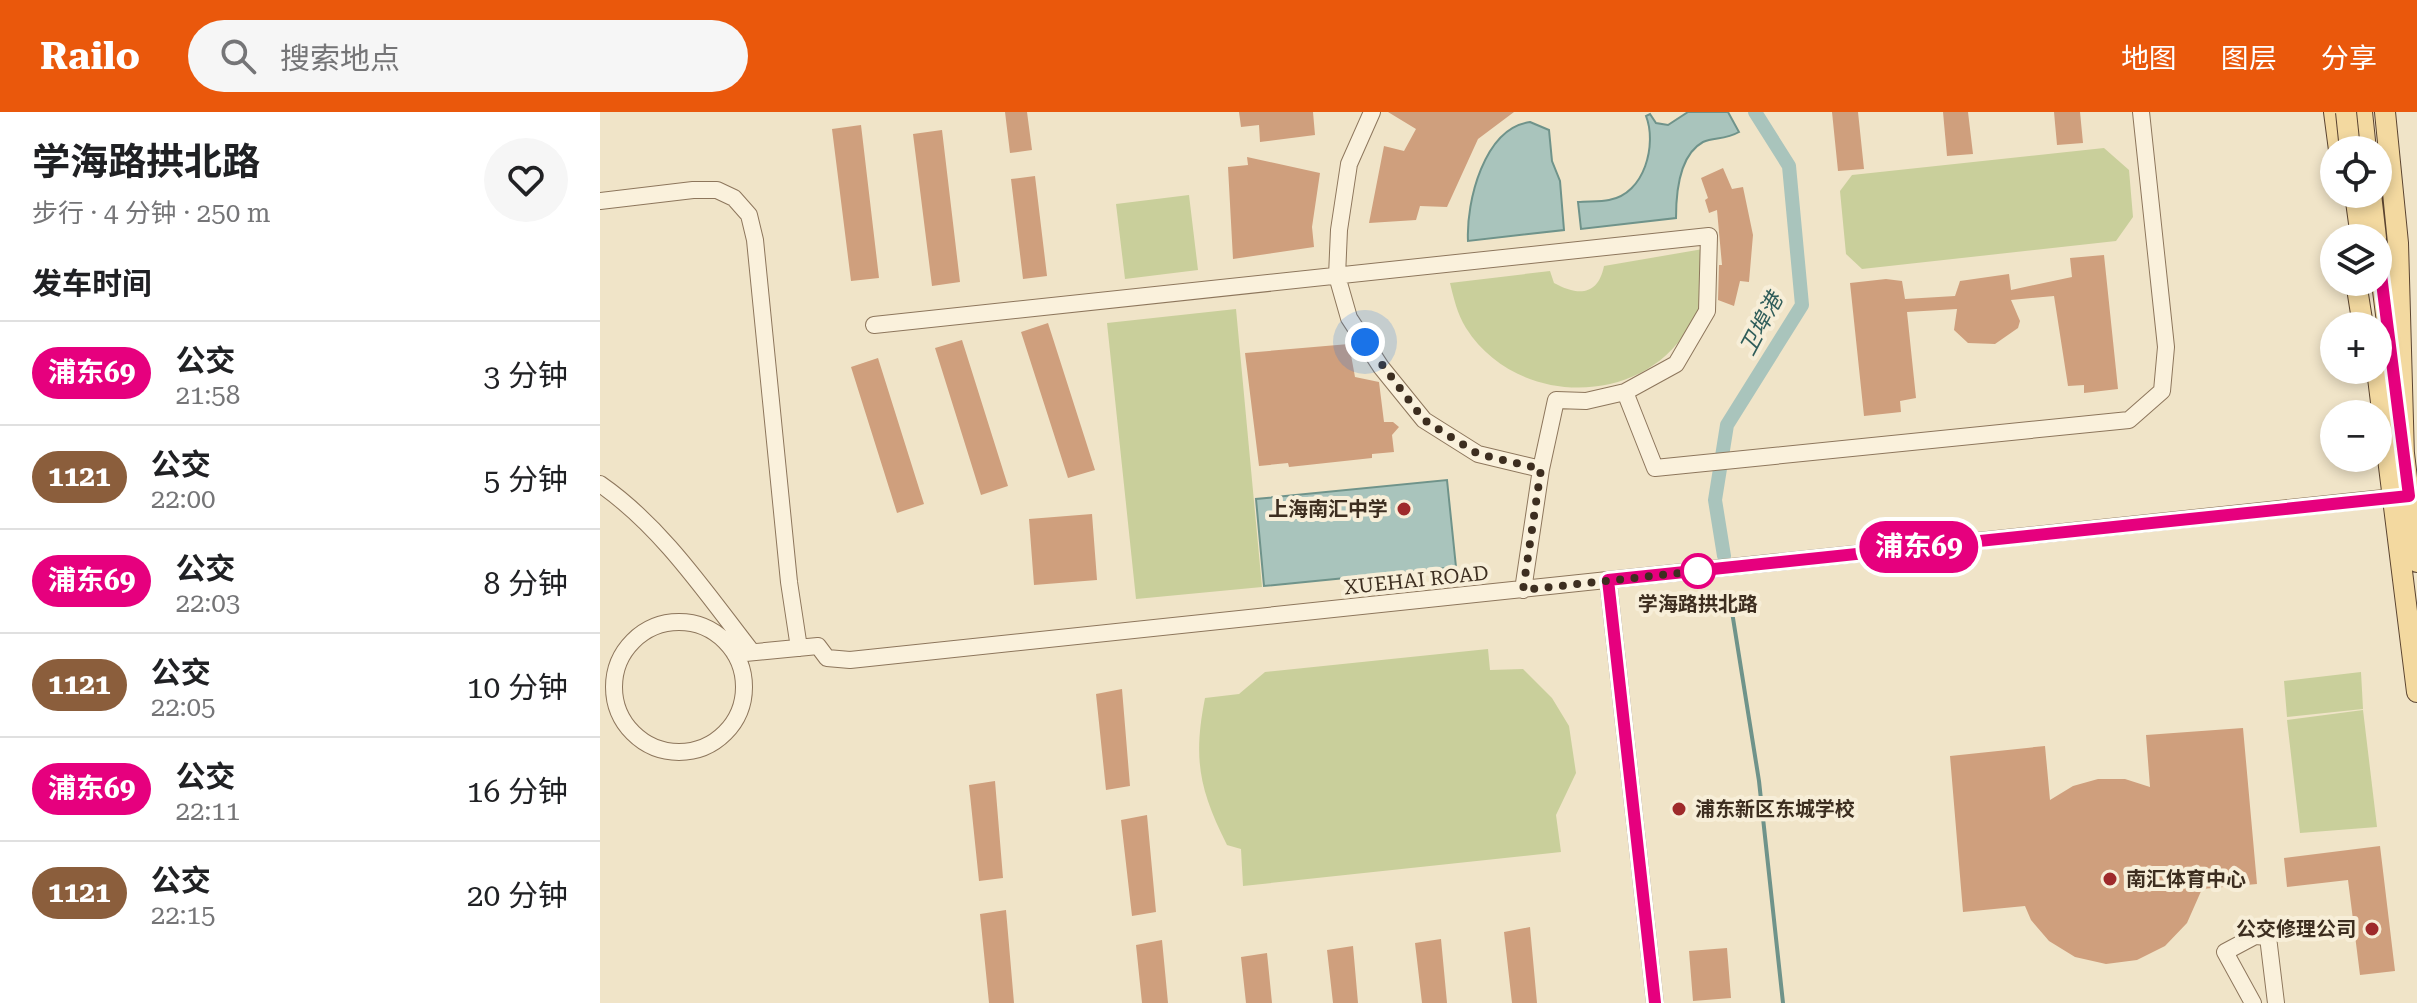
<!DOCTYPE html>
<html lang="zh">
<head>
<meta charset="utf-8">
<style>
  :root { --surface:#fff; --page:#f6f6f6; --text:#202124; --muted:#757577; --line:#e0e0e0; --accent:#ea580c }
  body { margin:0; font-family:"Roboto Serif","Noto Sans SC",serif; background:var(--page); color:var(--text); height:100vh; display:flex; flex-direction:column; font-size:30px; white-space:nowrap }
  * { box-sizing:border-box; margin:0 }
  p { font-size:26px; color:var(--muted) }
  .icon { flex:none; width:44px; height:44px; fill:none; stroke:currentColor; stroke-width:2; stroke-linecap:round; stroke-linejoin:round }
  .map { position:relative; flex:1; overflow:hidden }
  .side { display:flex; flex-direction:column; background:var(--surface); width:600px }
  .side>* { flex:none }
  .badge { padding:0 16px; border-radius:26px; font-size:28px; line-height:52px }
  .tools { position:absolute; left:1720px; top:24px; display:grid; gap:16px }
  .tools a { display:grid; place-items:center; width:72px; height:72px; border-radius:50%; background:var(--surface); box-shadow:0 4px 12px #0003; font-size:40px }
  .you { position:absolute; width:40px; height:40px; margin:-20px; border:6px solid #fff; border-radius:50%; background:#1a73e8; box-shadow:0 0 0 12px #1a73e833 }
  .map>.badge { position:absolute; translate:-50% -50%; box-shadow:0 0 0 4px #fff }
  h2 { padding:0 32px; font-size:30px; line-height:72px }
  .round { display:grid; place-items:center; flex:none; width:84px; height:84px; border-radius:42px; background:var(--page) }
  .summary { display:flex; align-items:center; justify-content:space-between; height:136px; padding:0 32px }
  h1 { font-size:38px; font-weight:700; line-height:60px }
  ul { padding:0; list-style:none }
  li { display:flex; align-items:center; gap:24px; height:104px; padding:0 32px; border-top:2px solid var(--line) }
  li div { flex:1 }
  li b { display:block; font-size:30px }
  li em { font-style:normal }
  li .badge { min-width:88px; font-weight:700; text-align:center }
  header { display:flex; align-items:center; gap:48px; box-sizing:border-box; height:112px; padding:0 40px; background:var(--accent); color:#fff }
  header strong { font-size:38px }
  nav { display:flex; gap:44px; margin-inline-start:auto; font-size:28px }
  .search { width:560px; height:72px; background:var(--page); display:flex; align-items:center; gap:20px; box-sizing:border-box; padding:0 28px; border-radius:44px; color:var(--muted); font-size:30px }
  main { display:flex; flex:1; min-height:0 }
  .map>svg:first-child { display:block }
  .green { fill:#c9cf9b }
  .water { fill:#a9c4bc; stroke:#6f938a; stroke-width:2 }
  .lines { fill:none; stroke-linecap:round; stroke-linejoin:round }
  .stream { stroke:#6f938a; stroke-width:4 }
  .canal { stroke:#a9c4bc; stroke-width:14 }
  .building { fill:#cf9f7d }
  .minor-casing { stroke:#8d765c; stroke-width:18 }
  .major-casing { stroke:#5b4430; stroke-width:22 }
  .minor { stroke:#faf1dc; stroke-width:16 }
  .major { stroke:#f3d9a0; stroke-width:20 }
  .major-bridge-casing { stroke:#5b4430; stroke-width:22; stroke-linecap:butt }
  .major-bridge { stroke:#f3d9a0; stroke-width:20 }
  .line-casing { stroke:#fff; stroke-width:18 }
  .line { stroke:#e6007e; stroke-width:12 }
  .walk { stroke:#3d2e20; stroke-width:8; stroke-dasharray:0 14.4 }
  .poi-dot { fill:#9e2a2b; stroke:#f7eed8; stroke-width:3 }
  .stop-dot { fill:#fff; stroke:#e6007e; stroke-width:4 }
  .labels { text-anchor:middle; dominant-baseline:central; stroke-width:8; stroke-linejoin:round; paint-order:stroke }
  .poi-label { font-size:20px; font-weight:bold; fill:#3d2e20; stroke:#f7eed8; text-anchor:end }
  .street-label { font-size:20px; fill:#3d2e20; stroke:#f7eed8 }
  .stop-label { font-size:20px; font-weight:bold; fill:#3d2e20; stroke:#f7eed8 }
  .water-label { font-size:22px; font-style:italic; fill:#2f5d5a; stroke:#f7eed8 }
</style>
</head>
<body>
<header>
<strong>Railo</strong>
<div class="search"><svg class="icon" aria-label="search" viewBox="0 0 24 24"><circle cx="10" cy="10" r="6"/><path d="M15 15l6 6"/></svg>搜索地点</div>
<nav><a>地图</a><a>图层</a><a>分享</a></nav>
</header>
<main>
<section class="side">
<div class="summary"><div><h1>学海路拱北路</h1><p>步行 · 4 分钟 · 250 m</p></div><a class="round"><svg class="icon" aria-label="heart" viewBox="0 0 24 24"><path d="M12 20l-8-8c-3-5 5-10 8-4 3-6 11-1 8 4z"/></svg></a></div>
<h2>发车时间</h2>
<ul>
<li><span class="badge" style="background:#e6007e;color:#fff">浦东69</span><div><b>公交</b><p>21:58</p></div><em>3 分钟</em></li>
<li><span class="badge" style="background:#8b5e3c;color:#fff">1121</span><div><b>公交</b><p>22:00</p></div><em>5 分钟</em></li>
<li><span class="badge" style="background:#e6007e;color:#fff">浦东69</span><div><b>公交</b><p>22:03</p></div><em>8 分钟</em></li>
<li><span class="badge" style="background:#8b5e3c;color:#fff">1121</span><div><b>公交</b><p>22:05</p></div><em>10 分钟</em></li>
<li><span class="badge" style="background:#e6007e;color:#fff">浦东69</span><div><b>公交</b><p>22:11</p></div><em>16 分钟</em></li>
<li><span class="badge" style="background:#8b5e3c;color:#fff">1121</span><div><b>公交</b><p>22:15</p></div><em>20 分钟</em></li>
</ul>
</section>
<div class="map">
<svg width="1817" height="891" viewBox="0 0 1817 891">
  <rect width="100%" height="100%" fill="#f0e4c8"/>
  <path class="green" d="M1504 36 1529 58 1533 105 1516 129 1262 157 1246 142 1240 79 1252 63Z
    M589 83 598 158 525 167 516 92Z
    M1103 137C1103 153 1106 184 1100 197 1098 205 1091 212 1087 218 1039 296 915 294 866 216 857 201 854 187 850 171L950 159 954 171C978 184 998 184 1004 154Z
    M636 197 662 475 536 487 507 211Z
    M888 537 890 558 923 557 952 586 969 614 976 661 956 703 961 740 643 774 641 737 627 733C599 677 593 647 605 586L639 582 665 560Z
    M1761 560 1763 597 1687 605 1684 569Z
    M1763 598 1777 715 1700 721 1687 608Z"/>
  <path class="water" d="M1088 0H1128L1139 20C1125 28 1114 25 1103 30 1079 43 1076 83 1076 106L981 117 978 90C988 89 1000 90 1009 88 1045 82 1057 32 1046 4L1050 2 1056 11 1068 13Z
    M930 10 949 18 952 49 960 69 964 118 868 129C866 90 884 16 930 10Z
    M847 368 856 455 664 474 656 387Z"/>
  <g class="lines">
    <path class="stream" d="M1129 481 1159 669 1183 891"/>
    <path class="canal" d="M1124 444 1115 388 1127 313 1202 193 1189 54 1155 0"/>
  </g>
  <path class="building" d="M405 0H427L432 38 410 41Z
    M639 0H713L715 23 660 30 659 13 641 15Z
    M788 0H914L878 27 847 95 820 94 816 108 769 111 784 34 804 39 816 17Z
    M1232 0H1258L1264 57 1238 59Z
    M1343 0H1368L1373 42 1347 44Z
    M1454 0H1480L1483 31 1457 33Z
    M261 13 279 166 251 169 232 17Z
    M342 18 360 170 332 174 313 22Z
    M647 45 720 61 712 115 714 135 633 147 628 55 648 53Z
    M1123 56 1132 77 1143 75 1153 123 1149 170 1140 169 1134 194 1118 188 1119 153H1122L1117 98 1109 101 1105 88 1108 86 1101 66Z
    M435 64 447 164 423 167 411 67Z
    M1504 143 1518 277 1484 281V273L1468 274 1454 184 1411 188 1420 209 1418 216 1395 232 1368 231 1354 218 1357 197 1307 200 1316 286 1300 289 1301 300 1264 304 1250 171 1286 167 1302 169 1305 187 1355 184 1360 169 1409 162 1411 178 1472 165 1470 146Z
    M448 211 495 358 468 366 421 220Z
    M362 228 408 374 381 383 335 236Z
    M749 232 755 265 779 270 784 310H793L799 315 792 323 794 340 772 342V346L689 355 688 351 659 354 645 241Z
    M278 246 324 392 297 401 251 255Z
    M492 402 497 468 434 473 429 407Z
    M522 577 530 674 506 678 496 582Z
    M1643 616 1657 772 1602 777 1587 811 1565 834 1537 848 1506 852 1475 845 1449 829 1431 808 1425 794 1363 800 1350 644 1445 634 1450 688 1473 674 1498 667H1525L1550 675 1546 623Z
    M395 669 403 766 379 769 369 673Z
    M547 703 556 800 532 804 521 708Z
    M1780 734 1795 859 1760 863 1748 768 1687 775 1684 746Z
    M406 798 414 891H389L380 802Z
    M930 815 937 891H912L904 820Z
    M841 827 847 891H822L815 831Z
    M562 828 568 891H542L536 833Z
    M753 834 758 891H733L727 838Z
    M1127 836 1131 886 1093 889 1089 839Z
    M667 841 672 891H646L641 845Z"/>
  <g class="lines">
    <defs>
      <path id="minor" d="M772 0 749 52 739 118 737 164 749 206 781 255 824 308 878 342 941 357
        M0 89 93 78H117L134 86 149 103 155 128 189 470 199 536
        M274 213 1109 124 1107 199 1076 252 1025 280 986 289 956 288 941 357 923 478
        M1025 280 1055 356 1529 308 1562 279 1566 235 1541 0
        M0 372C62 415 106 481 152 540
        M1008 468 1055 891
        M14 575a65 65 0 1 1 130 0a65 65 0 1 1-130 0Z
        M135 542 218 534 227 546 250 548 1803 384
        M1653 891 1625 840 1655 824 1668 825 1676 891"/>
      <path id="major" d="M1734 0 1739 38
        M1762 0 1766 38
        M1785 0 1798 131 1804 345
        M1755 82 1761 126
        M1771 82 1776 126
        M1778 139 1791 242
        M1756 170 1763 214
        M1777 258 1817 580
        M1803 333 1817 450"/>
    </defs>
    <use href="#minor" class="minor-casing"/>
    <use href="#major" class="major-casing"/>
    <use href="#minor" class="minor"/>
    <use href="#major" class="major"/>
    <defs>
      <path id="major-bridge" d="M1746 0 1750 38"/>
    </defs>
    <use href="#major-bridge" class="major-bridge-casing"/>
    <use href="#major-bridge" class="major-bridge"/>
  </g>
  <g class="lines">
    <defs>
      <path id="line" d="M1055 891 1008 468 1809 384 1778 139"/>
    </defs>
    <use href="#line" class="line-casing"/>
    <use href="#line" class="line"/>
    <path class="walk" d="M765 230 824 308 878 342 941 357 923 478 1098 459"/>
  </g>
  <g class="poi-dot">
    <circle cx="804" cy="397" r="8"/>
    <circle cx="1079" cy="697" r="8"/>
    <circle cx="1510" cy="767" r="8"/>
    <circle cx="1772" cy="817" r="8"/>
  </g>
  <circle class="stop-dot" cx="1098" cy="459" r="16"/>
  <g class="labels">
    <g class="poi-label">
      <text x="788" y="397">上海南汇中学</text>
      <text x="1095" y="697" text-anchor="start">浦东新区东城学校</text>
      <text x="1526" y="767" text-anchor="start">南汇体育中心</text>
      <text x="1756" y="817">公交修理公司</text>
    </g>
    <g class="street-label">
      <text transform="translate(816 468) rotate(-6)">XUEHAI ROAD</text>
    </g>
    <g class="stop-label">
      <text x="1098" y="492">学海路拱北路</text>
    </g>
    <g class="water-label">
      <text transform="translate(1161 212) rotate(-62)">卫埠港</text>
    </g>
  </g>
</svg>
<div class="tools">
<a><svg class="icon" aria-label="locate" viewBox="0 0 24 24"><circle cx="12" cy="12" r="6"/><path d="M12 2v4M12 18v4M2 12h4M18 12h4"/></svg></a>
<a><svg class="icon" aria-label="layers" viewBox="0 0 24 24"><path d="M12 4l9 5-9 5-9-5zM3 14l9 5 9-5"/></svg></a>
<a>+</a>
<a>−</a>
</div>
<div class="you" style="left:765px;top:230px"></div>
<b class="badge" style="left:1319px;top:435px;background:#e6007e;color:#fff">浦东69</b>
</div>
</main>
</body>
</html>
